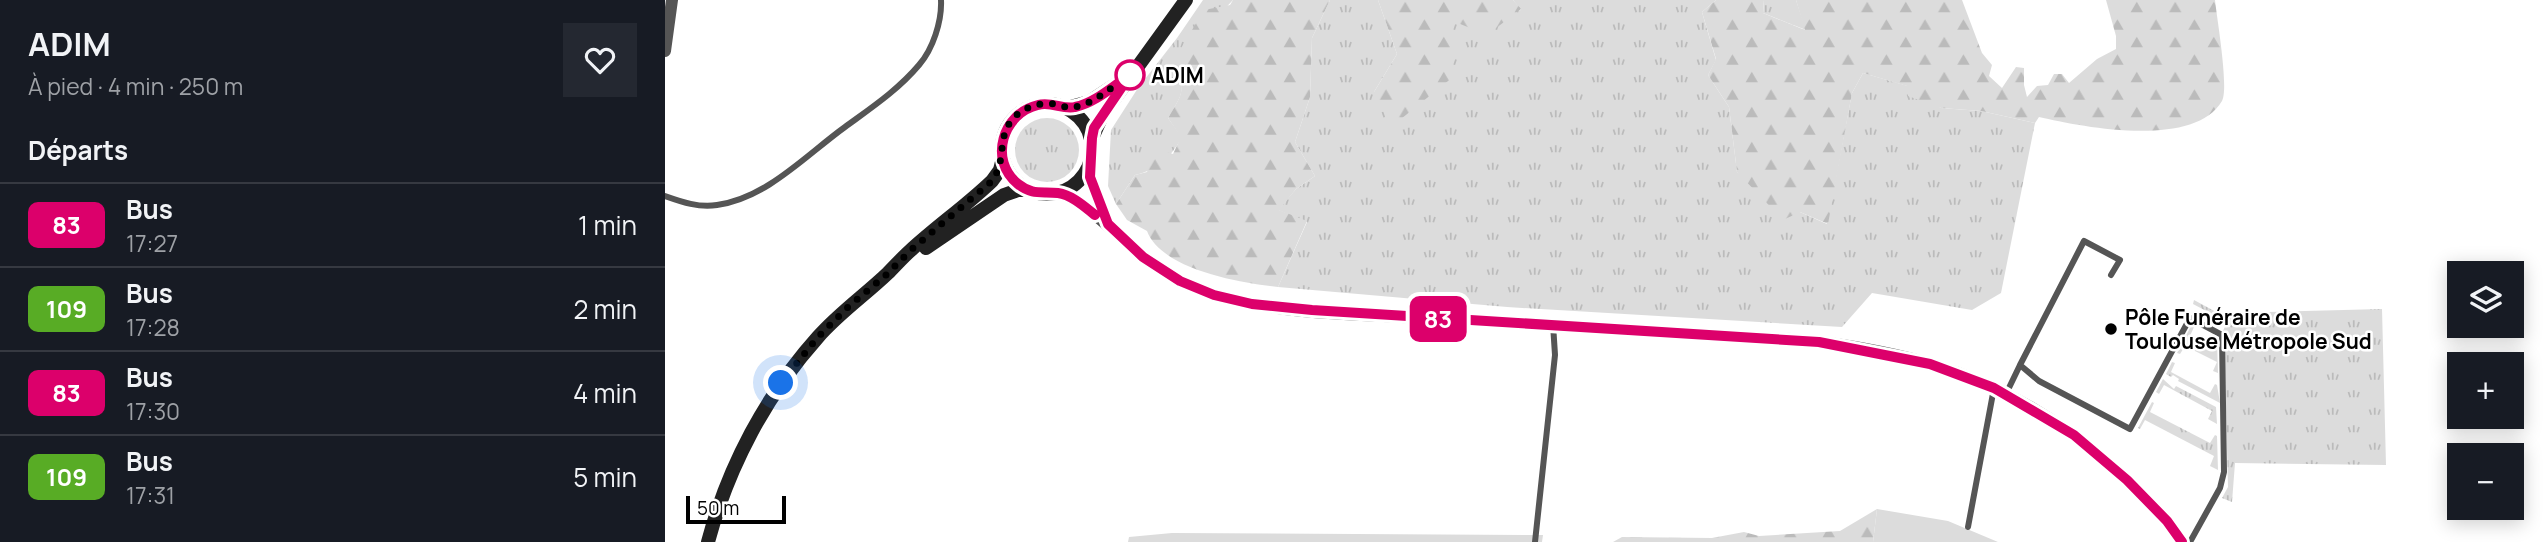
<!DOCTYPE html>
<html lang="fr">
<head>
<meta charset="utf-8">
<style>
  :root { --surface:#171b24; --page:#242831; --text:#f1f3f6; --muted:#9ea1a6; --line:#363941 }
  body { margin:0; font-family:Manrope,sans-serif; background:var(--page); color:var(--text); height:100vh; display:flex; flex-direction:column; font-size:26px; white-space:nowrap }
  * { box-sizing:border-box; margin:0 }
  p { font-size:23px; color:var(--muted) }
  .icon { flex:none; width:38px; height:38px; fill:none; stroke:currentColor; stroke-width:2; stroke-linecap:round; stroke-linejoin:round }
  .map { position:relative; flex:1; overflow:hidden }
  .sheet { display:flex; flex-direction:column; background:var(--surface); width:665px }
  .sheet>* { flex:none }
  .badge { padding:0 14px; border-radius:10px; font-size:24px; line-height:46px }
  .controls { position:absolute; left:1782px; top:261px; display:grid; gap:14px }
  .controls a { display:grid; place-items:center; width:77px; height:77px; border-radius:0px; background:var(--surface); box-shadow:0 4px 18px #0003; font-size:35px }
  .scale { position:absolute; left:21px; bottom:18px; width:100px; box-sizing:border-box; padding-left:7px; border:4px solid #000; border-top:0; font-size:19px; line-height:24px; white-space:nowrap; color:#000; -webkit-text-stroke:5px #fff; paint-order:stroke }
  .you { position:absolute; width:35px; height:35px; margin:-18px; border:5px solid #fff; border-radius:50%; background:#1a73e8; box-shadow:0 0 0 10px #1a73e833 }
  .map>.badge { position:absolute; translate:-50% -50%; box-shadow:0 0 0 4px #fff }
  h2 { padding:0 28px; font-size:26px; line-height:63px }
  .round { display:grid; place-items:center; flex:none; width:74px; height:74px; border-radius:0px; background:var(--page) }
  .headline { display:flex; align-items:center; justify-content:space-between; height:119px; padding:0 28px }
  h1 { font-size:33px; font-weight:700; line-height:52px }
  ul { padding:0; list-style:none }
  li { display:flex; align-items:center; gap:21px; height:84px; padding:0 28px; border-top:2px solid var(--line) }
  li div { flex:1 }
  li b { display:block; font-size:26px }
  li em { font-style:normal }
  li .badge { min-width:77px; font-weight:700; text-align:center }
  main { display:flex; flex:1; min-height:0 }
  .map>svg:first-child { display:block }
  .grass { fill:url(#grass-tufts) }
  .forest { fill:url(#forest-firs) }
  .garden { fill:#dcdcdc }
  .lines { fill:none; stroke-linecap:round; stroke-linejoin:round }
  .service { stroke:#555; stroke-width:6 }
  .minor { stroke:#555; stroke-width:12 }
  .secondary { stroke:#222; stroke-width:14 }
  .line-casing { stroke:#fff; stroke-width:16 }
  .line { stroke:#dc006b; stroke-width:10 }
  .walk { stroke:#000; stroke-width:7; stroke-dasharray:0 12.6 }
  .stop-dot { fill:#fff; stroke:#dc006b; stroke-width:3.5 }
  .poi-dot { fill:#000; stroke:#fff; stroke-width:2.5 }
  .labels { text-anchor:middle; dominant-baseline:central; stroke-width:5; stroke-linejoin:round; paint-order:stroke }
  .stop-label { font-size:21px; font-weight:bold; fill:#000; stroke:#fff; text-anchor:start }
  .poi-label { font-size:21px; font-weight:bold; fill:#000; stroke:#fff; text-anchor:start }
</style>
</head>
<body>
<main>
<section class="sheet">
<div class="headline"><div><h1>ADIM</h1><p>À pied · 4 min · 250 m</p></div><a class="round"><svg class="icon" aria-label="heart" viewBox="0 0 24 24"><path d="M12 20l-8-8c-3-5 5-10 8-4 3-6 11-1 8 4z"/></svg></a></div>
<h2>Départs</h2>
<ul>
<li><span class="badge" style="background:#dc006b;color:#fff">83</span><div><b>Bus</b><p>17:27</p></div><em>1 min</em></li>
<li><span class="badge" style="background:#58ac25;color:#fff">109</span><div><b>Bus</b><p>17:28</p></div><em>2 min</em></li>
<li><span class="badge" style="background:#dc006b;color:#fff">83</span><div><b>Bus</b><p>17:30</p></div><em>4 min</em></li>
<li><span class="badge" style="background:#58ac25;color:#fff">109</span><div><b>Bus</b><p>17:31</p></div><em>5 min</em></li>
</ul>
</section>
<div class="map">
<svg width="1880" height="542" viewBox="0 0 1880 542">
  <defs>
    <pattern id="grass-tufts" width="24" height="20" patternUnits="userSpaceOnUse" patternTransform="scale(1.75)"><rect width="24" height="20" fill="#dcdcdc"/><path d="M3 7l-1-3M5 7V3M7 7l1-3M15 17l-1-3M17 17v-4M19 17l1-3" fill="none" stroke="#bbb"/></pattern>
    <pattern id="forest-firs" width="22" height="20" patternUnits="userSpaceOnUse" patternTransform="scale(1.75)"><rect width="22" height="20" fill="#dcdcdc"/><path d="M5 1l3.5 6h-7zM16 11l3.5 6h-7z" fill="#bbb"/></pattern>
  </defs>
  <rect width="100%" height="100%" fill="#fff"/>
  <path class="grass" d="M538 0H568L507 65C523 90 517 94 503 118L517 137C506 157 493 170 470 175L451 204 443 186 446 130 473 88 512 38Z
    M665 0H713L732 54 709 92 788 21 856 10 848 0H1051L1037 12 1051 60 1043 75 1064 107 1072 172 1135 212 1162 224 1187 93 1198 73 1243 86 1276 108 1316 111 1370 123 1336 293 1307 310 1207 293 1177 327 842 307 613 287 642 222 613 210 631 189 650 176 630 142 645 97 647 38Z
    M1099 0H1131L1141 30 1098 13Z
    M350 150a32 32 0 1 1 64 0a32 32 0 1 1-64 0Z
    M1529 300 1564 319 1565 313 1717 309 1721 465 1570 463 1567 502 1557 498 1563 487 1559 333 1558 331 1562 322 1528 304Z
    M1526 326 1529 327 1525 336 1545 347 1549 338 1552 341 1553 373 1548 371 1552 362 1520 346 1515 354 1512 353Z
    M1507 362 1510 363 1506 372 1545 393 1550 384 1552 385 1555 403 1513 381 1514 379 1508 375 1506 377 1501 374Z
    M1498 379 1509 389 1511 386 1551 407 1552 424 1543 419 1547 411 1499 385 1494 394 1491 392Z
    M1487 402 1489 403 1485 412 1545 443 1550 435 1552 436 1553 470 1545 466 1549 456 1480 420 1475 429 1473 428Z"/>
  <path class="forest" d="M568 0H665L647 38 645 97 630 142 650 176 631 189 614 210 642 221 613 287C576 283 497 270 482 231L462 220 451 204 470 175 482 172 490 148 508 154 516 137 503 118C517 94 523 90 506 65L539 10 565 5Z
    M713 0H848L856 9 822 35 788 21V77L726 127 709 92 732 54Z
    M1051 0H1099L1098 13 1140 30 1131 0H1297L1317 53 1327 65 1324 76 1337 88 1351 67 1359 68V85L1362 97 1372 86 1383 85 1389 74H1397L1404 83 1432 59 1451 49V36L1441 0H1550C1552 19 1564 88 1557 101 1529 149 1417 127 1374 117L1370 123 1316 111 1276 108 1243 96 1242 86 1198 73 1187 93 1163 224 1135 212 1118 220 1072 172 1064 107 1043 75 1051 59 1037 12Z
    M1212 509 1208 542H948L957 537 1047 538 1079 532 1094 536 1175 531Z"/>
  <path class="garden" d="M1212 509 1283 521 1333 542H1208Z
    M507 533 878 535 877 542H463L464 537Z"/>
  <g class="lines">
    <path class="service" d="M0 196C17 202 34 208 52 205 102 198 141 155 180 127 206 108 233 90 254 65 268 49 277 21 276 0
      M1355 365 1419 241 1455 260 1446 275
      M1341 394 1355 365 1374 381 1465 429 1525 318 1557 335 1559 472 1555 488 1525 542
      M1303 527 1329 388
      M870 542 890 355 888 324"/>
    <path class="minor" d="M0 51 7 0
      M424 167 425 177 443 224
      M393 193C421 203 440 224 462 243 496 275 541 296 587 304 651 315 718 316 783 319 869 323 955 329 1041 335 1079 337 1119 337 1157 342 1193 347 1231 354 1266 364 1365 393 1456 460 1517 542"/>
    <path class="secondary" d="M337 149a45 45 0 1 1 90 0a45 45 0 1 1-90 0Z
      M402 108 424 102 459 79
      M427 138 437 116 521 0
      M261 248 339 195 353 190H363
      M43 542C63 467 101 395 153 337 174 313 200 295 223 273 231 265 238 257 246 250 272 226 301 206 327 181L335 170 338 158"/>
  </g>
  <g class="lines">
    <defs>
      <path id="line" d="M430 215C420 207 407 195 393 193 377 191 368 196 353 184 323 160 338 113 373 105 386 101 398 110 410 107 430 103 448 86 465 75L429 128 427 138 425 177 443 224 478 257 515 281 549 295 587 304 647 310 1154 342 1265 364 1329 388 1409 435 1462 480 1502 521 1517 542"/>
    </defs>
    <use href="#line" class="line-casing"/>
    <use href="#line" class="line"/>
    <path class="walk" d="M116 383 152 338 182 308 222 274 246 250 327 181C342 159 332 140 346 121 356 108 373 102 389 104 397 105 402 109 410 107 431 103 448 85 465 75"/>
  </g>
  <circle class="stop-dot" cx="465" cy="75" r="14"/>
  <circle class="poi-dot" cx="1446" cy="329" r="7"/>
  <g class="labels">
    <g class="stop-label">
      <text x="486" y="75">ADIM</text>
    </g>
    <g class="poi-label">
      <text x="1460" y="317">Pôle Funéraire de<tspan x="1460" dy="24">Toulouse Métropole Sud</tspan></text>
    </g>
  </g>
</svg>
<div class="controls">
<a><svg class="icon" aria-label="layers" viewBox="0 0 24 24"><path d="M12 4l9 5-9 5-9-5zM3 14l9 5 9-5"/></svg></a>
<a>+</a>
<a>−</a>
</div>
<div class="scale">50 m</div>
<div class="you" style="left:116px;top:383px"></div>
<b class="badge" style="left:773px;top:319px;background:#dc006b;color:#fff">83</b>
</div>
</main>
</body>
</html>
